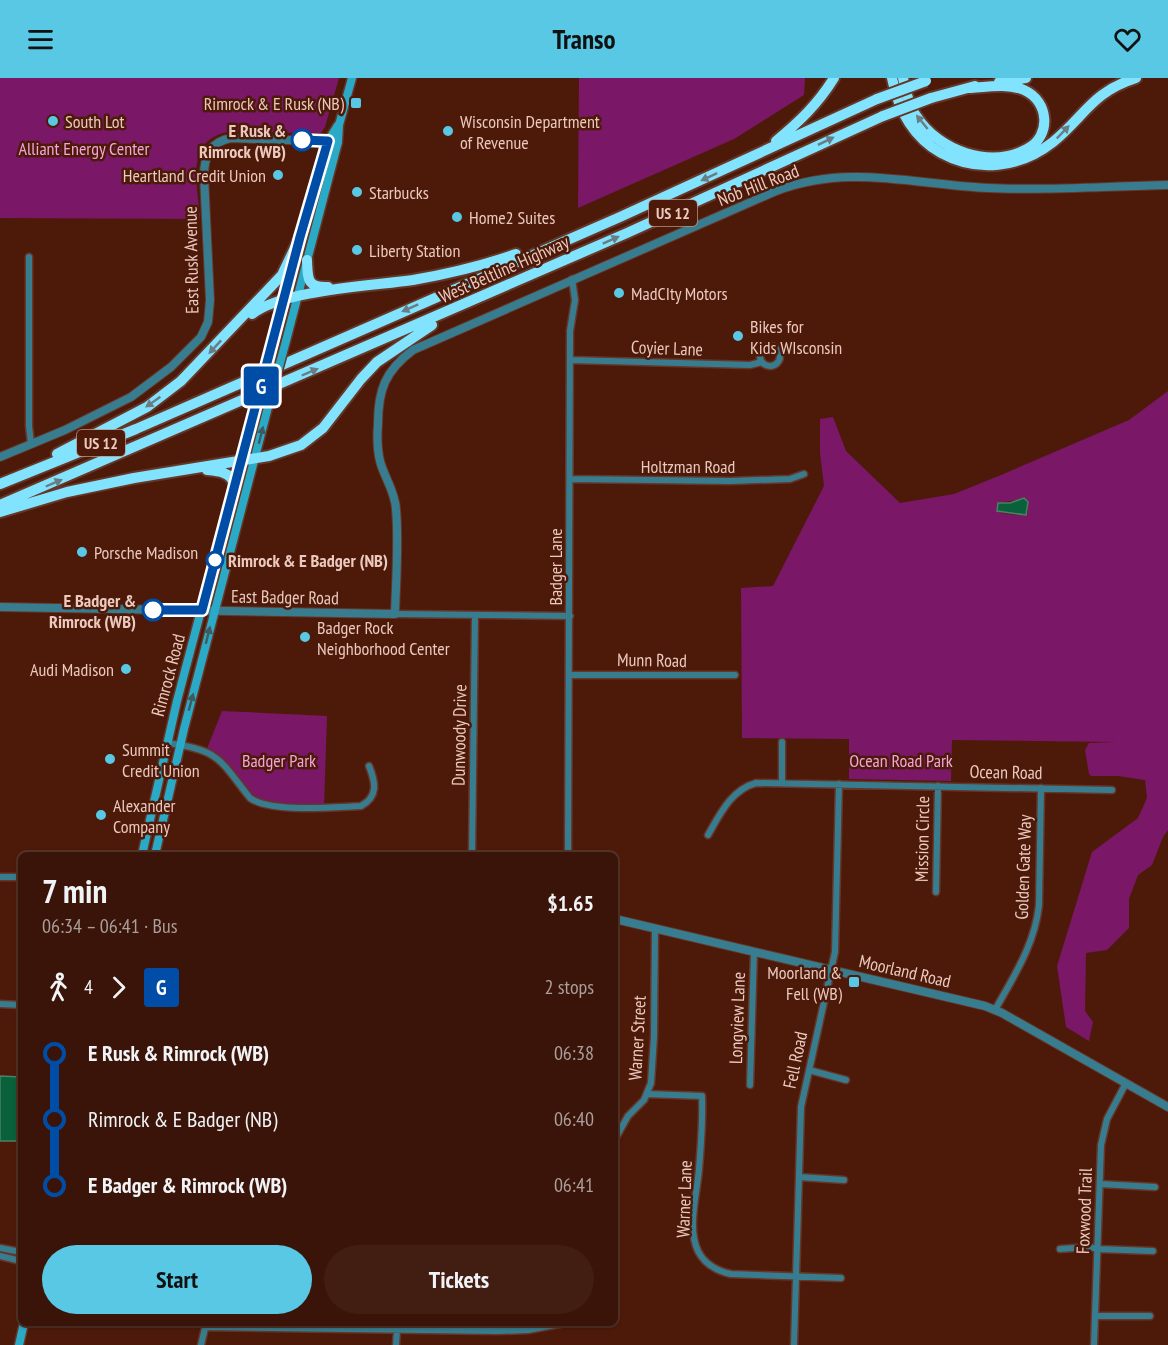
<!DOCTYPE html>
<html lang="en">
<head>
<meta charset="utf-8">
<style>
  :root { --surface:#3a1408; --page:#411d12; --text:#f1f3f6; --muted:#ab9e9c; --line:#543329; --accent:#59c8e5 }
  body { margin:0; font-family:"PT Sans Narrow",sans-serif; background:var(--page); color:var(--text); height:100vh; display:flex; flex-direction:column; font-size:22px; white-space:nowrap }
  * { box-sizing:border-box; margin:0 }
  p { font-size:20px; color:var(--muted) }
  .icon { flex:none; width:33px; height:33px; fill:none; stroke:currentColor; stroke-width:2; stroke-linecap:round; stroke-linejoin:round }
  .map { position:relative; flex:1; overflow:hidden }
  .sheet { position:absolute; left:18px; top:774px; width:600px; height:474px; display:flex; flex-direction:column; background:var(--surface); border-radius:9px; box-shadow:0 2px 4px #0004,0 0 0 2px var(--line) }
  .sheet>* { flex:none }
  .badge { padding:0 12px; border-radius:4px; font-size:21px; line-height:39px }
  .map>.badge { position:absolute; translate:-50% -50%; box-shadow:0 0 0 3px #fff }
  .legs { display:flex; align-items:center; gap:9px; height:66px; padding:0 24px; font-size:20px }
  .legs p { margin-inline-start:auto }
  .summary { display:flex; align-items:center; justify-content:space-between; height:102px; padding:0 24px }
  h1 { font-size:33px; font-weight:700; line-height:45px }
  .cta { display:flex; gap:12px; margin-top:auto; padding:12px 24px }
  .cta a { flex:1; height:69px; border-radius:36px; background:var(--accent); color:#111; font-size:24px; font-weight:700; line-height:69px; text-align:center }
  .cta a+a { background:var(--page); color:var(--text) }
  ul { padding:0 24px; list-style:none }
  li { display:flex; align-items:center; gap:21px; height:66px; font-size:22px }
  li i { display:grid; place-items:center; width:9px; height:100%; margin:0 8px; background:currentColor }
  li i::after { content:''; width:15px; height:15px; margin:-8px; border:4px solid; border-radius:50%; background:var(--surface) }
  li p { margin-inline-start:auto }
  li:first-child i { background:linear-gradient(#0000 50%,currentColor 0) }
  li:last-child i { background:linear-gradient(currentColor 50%,#0000 0) }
  header { display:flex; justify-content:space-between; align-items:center; height:78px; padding:0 24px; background:var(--accent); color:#111; font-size:27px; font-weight:700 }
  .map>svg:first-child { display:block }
  .green { fill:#7a1767; fill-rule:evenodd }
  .water { fill:#09613b; stroke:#4d8063; stroke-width:1.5 }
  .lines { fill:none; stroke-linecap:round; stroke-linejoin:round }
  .minor-casing { stroke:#663627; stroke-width:9 }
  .tertiary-casing { stroke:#663627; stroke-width:10 }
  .secondary-casing { stroke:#663627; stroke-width:11 }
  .motorway-casing { stroke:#663627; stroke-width:14 }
  .minor { stroke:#387d8f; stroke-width:6 }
  .tertiary { stroke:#387d8f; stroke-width:8 }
  .secondary { stroke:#2baac7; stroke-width:8 }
  .motorway { stroke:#82e3fe; stroke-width:10 }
  .secondary-bridge-casing { stroke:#663627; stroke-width:11; stroke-linecap:butt }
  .motorway-bridge-casing { stroke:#663627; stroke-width:14; stroke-linecap:butt }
  .secondary-bridge { stroke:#2baac7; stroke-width:8 }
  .motorway-bridge { stroke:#82e3fe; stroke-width:10 }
  .oneway { fill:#687e84 }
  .oneway2 { fill:#3e5b5f }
  .line-1-casing { stroke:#fff; stroke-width:14 }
  .line-1 { stroke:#004da8; stroke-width:9 }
  .poi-dot { fill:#59c8e5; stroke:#4d1a0a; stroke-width:2 }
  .stop-1-dot { fill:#fff; stroke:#004da8; stroke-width:3 }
  .labels { text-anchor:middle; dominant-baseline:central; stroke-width:5; stroke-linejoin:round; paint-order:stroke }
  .shield { fill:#4d1a0a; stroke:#bc9489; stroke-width:1.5 }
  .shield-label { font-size:16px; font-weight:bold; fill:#ebc9bf }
  .poi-label { font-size:18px; fill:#ebc9bf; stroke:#4d1a0a; text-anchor:start }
  .stop-label { font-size:18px; font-weight:bold; fill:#ebc9bf; stroke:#4d1a0a; text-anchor:end }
  .park-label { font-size:18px; fill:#f3a4dc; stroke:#4d1a0a }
  .street-label { font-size:18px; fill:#ebc9bf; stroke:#4d1a0a }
</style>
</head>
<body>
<header><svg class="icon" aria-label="menu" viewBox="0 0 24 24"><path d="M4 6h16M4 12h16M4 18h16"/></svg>Transo<svg class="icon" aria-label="heart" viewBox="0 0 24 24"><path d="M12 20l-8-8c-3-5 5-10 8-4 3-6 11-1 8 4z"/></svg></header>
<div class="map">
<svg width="1168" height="1267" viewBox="0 0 1168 1267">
  <rect width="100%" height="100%" fill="#4d1a0a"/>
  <path class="green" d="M0 0H339L325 49 321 55 228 54C184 62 198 108 200 141L0 140Z
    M579 0H805L804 17 734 61 578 130Z
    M1168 313V752L1163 759 1152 787 1138 797 1129 821V850L1107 872 1086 875 1085 933 1093 944 1089 963 1066 949 1057 888 1092 774 1138 740 1147 720 1145 702 1118 698H1091L1089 696 1085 672 1089 665 1116 664 952 662 951 703 849 701V661L742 660 741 510 773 508 824 408 820 375V341L833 339 846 373 900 425 954 416 1001 397 1129 342ZM1022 421 1027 428 1028 434 1017 437 1001 435 998 425Z
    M222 633 327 638 324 729 273 728 255 724 206 673Z"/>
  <path class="water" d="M1024 420 1028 424 1026 437 997 433 998 425H1010Z
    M0 998 21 999V1063H0Z"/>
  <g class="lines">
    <defs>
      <path id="minor" d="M29 179V348L31 366
        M760 278a10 10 0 1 1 20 0a10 10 0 1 1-20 0Z
        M571 282 750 287 762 284
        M570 401 730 403 790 401 804 396
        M395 536 570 538
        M569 597H735
        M782 664V705
        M167 665C220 672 219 681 250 720 271 735 334 729 361 728 378 719 376 705 369 688
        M708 757C720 736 731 712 756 705L1112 712
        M472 777 475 537
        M568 777 570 253 575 222 572 201
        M0 799H21
        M936 814 938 708
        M0 926 21 927
        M995 932C1014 898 1035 866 1039 827L1041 710
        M809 992 846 1002
        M750 1007 754 874
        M647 1016 702 1018C703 1042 701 1067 699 1091 697 1116 687 1150 698 1173 705 1187 717 1193 731 1196L841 1200
        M615 1061 628 1038 644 1022 651 1005 654 959 655 851
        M799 1099 844 1102
        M1100 1106 1155 1109
        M0 1170 21 1174
        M1060 1171 1089 1169 1098 1171 1153 1173
        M0 1178 21 1183
        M1095 1238H1150
        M205 1249 498 1253 528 1252 565 1245
        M201 1267 206 1246
        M396 1267 397 1252
        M794 1267 801 1029 835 874 839 706
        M1094 1267 1101 1067 1107 1041 1126 1005"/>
      <path id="tertiary" d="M0 379 65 352 131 319 171 289 201 259 208 244 210 222 204 98C204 78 210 64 231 60L338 64
        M0 529 395 536C396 501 399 465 396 431 395 413 384 399 380 383 377 371 377 359 378 346 378 312 385 293 413 272L776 113C849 85 915 107 989 110 1048 113 1109 108 1168 107
        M615 841 985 928 1002 935 1168 1029"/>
      <path id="secondary" d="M298 165 328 63 338 47
        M286 263 338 64 339 47 352 0
        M271 269 295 177
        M142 777 177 623 252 340
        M155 777 184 651 267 333
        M19 1267 24 1245"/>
      <path id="motorway" d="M892 0C898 31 913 59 941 75 977 95 1020 90 1053 64 1085 38 1092 14 1136 0
        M903 0C906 13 909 28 917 39 939 73 990 91 1027 71 1052 58 1049 23 1024 12 1008 5 986 9 969 10
        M999 4 1026 0
        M931 20 975 8
        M776 63C799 44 818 26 834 0
        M307 182C308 200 306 210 328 209
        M252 236C283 212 372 208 413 202 448 196 482 188 516 176
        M57 376 147 329 181 303 282 197 300 159
        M207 392C218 393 231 394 234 406
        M0 406 136 351 620 139 877 21
        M0 427 627 155 883 38
        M0 434 67 414 134 400 269 378 301 367 323 350 361 301 377 284 432 247"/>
    </defs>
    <use href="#minor" class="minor-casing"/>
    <use href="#tertiary" class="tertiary-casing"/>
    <use href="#secondary" class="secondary-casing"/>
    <use href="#motorway" class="motorway-casing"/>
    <use href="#minor" class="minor"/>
    <use href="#tertiary" class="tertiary"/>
    <use href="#secondary" class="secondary"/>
    <use href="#motorway" class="motorway"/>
    <defs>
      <path id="secondary-bridge" d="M267 333 286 263
        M252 340 271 269"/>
      <path id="motorway-bridge" d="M877 21 926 3
        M883 38 931 20"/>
    </defs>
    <use href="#secondary-bridge" class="secondary-bridge-casing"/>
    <use href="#motorway-bridge" class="motorway-bridge-casing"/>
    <use href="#secondary-bridge" class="secondary-bridge"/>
    <use href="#motorway-bridge" class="motorway-bridge"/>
  </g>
  <defs><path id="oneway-solid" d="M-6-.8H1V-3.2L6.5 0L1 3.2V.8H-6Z" transform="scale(1.5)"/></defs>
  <g class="oneway">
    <use href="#oneway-solid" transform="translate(922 44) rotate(-129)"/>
    <use href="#oneway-solid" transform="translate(1063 54) rotate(-46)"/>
    <use href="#oneway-solid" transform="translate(826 63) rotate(-26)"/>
    <use href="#oneway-solid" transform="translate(709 99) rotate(155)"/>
    <use href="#oneway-solid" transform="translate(611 162) rotate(-24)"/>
    <use href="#oneway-solid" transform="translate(410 230) rotate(156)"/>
    <use href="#oneway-solid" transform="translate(215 269) rotate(133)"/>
    <use href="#oneway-solid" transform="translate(310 294) rotate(-23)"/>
    <use href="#oneway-solid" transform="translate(153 324) rotate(145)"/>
    <use href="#oneway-solid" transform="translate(54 405) rotate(-23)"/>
  </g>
  <g class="oneway2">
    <use href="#oneway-solid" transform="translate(261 357) rotate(-76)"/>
    <use href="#oneway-solid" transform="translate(208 557) rotate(-76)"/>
    <use href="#oneway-solid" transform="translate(191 624) rotate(-75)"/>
  </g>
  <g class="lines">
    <defs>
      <path id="line-1" d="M153 532H202L300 159 328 63 302 62"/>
    </defs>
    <use href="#line-1" class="line-1-casing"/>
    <use href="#line-1" class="line-1"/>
  </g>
  <g class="poi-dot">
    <rect x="350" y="19" width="12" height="12" rx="3"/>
    <circle cx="53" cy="43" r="6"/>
    <circle cx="448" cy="53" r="6"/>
    <circle cx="278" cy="97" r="6"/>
    <circle cx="357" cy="114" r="6"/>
    <circle cx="457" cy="139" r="6"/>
    <circle cx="357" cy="172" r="6"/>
    <circle cx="619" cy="215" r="6"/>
    <circle cx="738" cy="258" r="6"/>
    <circle cx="82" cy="474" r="6"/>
    <circle cx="305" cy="559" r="6"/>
    <circle cx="126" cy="591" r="6"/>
    <circle cx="110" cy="681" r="6"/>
    <circle cx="101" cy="737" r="6"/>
    <rect x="848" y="898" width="12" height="12" rx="3"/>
  </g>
  <g class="stop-1-dot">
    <circle cx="302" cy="62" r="10"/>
    <circle cx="215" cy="482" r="8"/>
    <circle cx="153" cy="532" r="10"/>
  </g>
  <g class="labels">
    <g class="shield">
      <rect x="649" y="122" width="48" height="26" rx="4.5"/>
      <rect x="77" y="352" width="48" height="26" rx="4.5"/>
    </g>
    <g class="shield-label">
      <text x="673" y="135">US 12</text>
      <text x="101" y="365">US 12</text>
    </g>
    <g class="poi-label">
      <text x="344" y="25" text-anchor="end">Rimrock &amp; E Rusk (NB)</text>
      <text x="65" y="43">South Lot</text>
      <text x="460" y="43">Wisconsin Department<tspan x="460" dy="21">of Revenue</tspan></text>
      <text x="266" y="97" text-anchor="end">Heartland Credit Union</text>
      <text x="369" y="114">Starbucks</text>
      <text x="469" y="139">Home2 Suites</text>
      <text x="369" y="172">Liberty Station</text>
      <text x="631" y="215">MadCIty Motors</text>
      <text x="750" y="248">Bikes for<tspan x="750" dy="21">Kids WIsconsin</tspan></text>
      <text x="94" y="474">Porsche Madison</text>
      <text x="317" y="549">Badger Rock<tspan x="317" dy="21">Neighborhood Center</tspan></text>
      <text x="114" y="591" text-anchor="end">Audi Madison</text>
      <text x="122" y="671">Summit<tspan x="122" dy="21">Credit Union</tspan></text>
      <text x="113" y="727">Alexander<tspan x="113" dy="21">Company</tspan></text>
      <text x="842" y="894" text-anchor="end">Moorland &amp;<tspan x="842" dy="21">Fell (WB)</tspan></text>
    </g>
    <g class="stop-label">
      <text x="286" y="52">E Rusk &amp;<tspan x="286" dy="21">Rimrock (WB)</tspan></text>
      <text x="228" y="482" text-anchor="start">Rimrock &amp; E Badger (NB)</text>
      <text x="136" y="522">E Badger &amp;<tspan x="136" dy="21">Rimrock (WB)</tspan></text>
    </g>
    <g class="park-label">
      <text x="84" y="70">Alliant Energy Center</text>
      <text x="279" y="682">Badger Park</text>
      <text x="901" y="682">Ocean Road Park</text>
    </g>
    <g class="street-label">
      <text transform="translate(758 107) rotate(-21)">Nob Hill Road</text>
      <text transform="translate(191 182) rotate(-91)">East Rusk Avenue</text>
      <text transform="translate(504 191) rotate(-24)">West Beltline Highway</text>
      <text transform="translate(667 270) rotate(2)">Coyier Lane</text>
      <text x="688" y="388">Holtzman Road</text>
      <text transform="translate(555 489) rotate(-90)">Badger Lane</text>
      <text transform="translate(285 519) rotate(1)">East Badger Road</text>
      <text transform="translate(652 582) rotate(1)">Munn Road</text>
      <text transform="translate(168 597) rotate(-75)">Rimrock Road</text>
      <text transform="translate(459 657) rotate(-89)">Dunwoody Drive</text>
      <text transform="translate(1006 694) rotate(1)">Ocean Road</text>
      <text transform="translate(922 761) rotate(-89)">Mission Circle</text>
      <text transform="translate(1023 789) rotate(-88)">Golden Gate Way</text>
      <text transform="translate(905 893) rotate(13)">Moorland Road</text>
      <text transform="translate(737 940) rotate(-88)">Longview Lane</text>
      <text transform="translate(637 960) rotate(-87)">Warner Street</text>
      <text transform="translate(795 982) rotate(-78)">Fell Road</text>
      <text transform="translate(684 1121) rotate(-88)">Warner Lane</text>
      <text transform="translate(1084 1133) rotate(-88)">Foxwood Trail</text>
    </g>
  </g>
</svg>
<b class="badge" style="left:261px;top:308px;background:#004da8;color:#fff">G</b>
<section class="sheet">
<div class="summary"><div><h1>7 min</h1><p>06:34 – 06:41 · Bus</p></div><b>$1.65</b></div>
<div class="legs"><svg class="icon" aria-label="walk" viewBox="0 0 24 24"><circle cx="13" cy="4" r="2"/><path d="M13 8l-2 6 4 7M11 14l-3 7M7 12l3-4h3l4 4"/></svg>4<svg class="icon" aria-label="forward" viewBox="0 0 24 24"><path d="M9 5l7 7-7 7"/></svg><b class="badge" style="background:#004da8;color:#fff">G</b><p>2 stops</p></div>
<ul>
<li><i style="color:#004da8"></i><b>E Rusk &amp; Rimrock (WB)</b><p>06:38</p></li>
<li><i style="color:#004da8"></i><span>Rimrock &amp; E Badger (NB)</span><p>06:40</p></li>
<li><i style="color:#004da8"></i><b>E Badger &amp; Rimrock (WB)</b><p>06:41</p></li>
</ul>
<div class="cta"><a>Start</a><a>Tickets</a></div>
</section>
</div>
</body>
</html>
